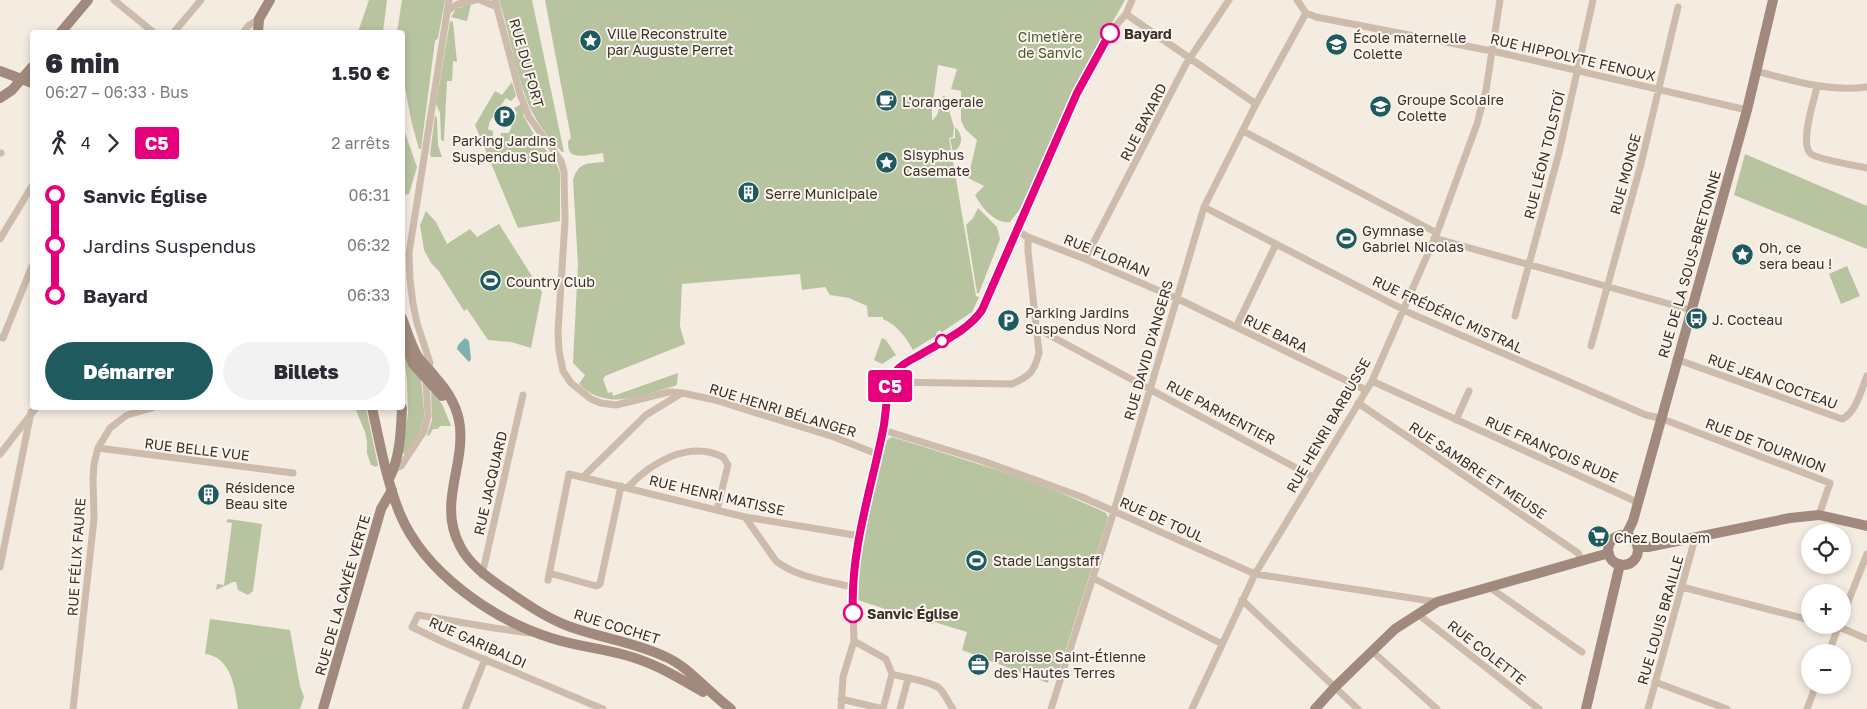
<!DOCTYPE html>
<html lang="fr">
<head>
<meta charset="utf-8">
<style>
  :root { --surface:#fff; --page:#f2f2f3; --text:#2b2b33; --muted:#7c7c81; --accent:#1f5a5e }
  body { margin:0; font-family:"Golos Text",sans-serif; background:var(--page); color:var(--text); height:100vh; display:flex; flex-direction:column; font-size:19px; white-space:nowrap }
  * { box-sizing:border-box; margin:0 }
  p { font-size:16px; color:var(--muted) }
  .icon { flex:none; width:28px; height:28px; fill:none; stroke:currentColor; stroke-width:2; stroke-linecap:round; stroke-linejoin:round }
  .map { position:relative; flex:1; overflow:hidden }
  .side { position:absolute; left:30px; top:30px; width:375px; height:380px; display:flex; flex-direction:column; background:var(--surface); border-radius:5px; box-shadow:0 2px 8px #0003 }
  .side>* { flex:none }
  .badge { padding:0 10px; border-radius:4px; font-size:18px; line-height:32px }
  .tools { position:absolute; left:1801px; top:524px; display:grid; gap:10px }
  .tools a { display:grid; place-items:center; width:50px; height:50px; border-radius:50%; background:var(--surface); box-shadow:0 2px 8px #0003; font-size:25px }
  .map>.badge { position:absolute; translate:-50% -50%; box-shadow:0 0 0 2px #fff }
  .legs { display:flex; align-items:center; gap:8px; height:55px; padding:0 15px; font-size:16px }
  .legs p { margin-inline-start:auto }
  .overview { display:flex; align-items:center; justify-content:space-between; height:85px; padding:0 15px }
  h1 { font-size:28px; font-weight:800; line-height:38px }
  .button { display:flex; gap:10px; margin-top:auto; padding:10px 15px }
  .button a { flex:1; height:58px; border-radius:30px; background:var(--accent); color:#fff; font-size:20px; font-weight:800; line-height:58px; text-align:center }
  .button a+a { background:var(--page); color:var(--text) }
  ul { padding:0 15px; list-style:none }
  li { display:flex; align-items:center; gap:18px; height:50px; font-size:19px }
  li i { display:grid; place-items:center; width:8px; height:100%; margin:0 6px; background:currentColor }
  li i::after { content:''; width:12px; height:12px; margin:-6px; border:4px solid; border-radius:50%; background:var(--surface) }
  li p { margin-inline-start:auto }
  li:first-child i { background:linear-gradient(#0000 50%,currentColor 0) }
  li:last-child i { background:linear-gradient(currentColor 50%,#0000 0) }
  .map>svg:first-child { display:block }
  .green { fill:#b8c4a0 }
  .water { fill:#7fb0b2 }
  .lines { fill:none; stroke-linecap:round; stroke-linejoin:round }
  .street { stroke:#cdbbac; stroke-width:7 }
  .secondary { stroke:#a18a7d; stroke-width:10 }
  .line-1-casing { stroke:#fff; stroke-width:11 }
  .line-1 { stroke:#e5007d; stroke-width:8 }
  .stop-1-dot { fill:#fff; stroke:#e5007d; stroke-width:2.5 }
  .labels { text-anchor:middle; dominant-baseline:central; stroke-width:4; stroke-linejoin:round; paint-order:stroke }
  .poi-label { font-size:14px; fill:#3b302b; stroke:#fbf5ee; text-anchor:start }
  .stop-label { font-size:14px; font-weight:bold; fill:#3b302b; stroke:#fbf5ee; text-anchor:start }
  .park-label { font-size:14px; fill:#4a5a2e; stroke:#fbf5ee }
  .street-label { font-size:14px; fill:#3b302b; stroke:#fbf5ee }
</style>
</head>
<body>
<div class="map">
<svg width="1867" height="709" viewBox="0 0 1867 709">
  <rect width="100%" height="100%" fill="#f4ebe1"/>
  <path class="green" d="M369 0H387L383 32H358Z
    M402 0H445L438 38 435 41 421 149H419L412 124 403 78 402 32H397Z
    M499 0H532L564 152H562C552 142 543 131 536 119 517 87 511 36 499 0Z
    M545 0H1125L1075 89 1020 209 1010 222C995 224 982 208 975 195L984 186 968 178 977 140 965 129 961 120V91L951 89 957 69 938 65 932 109V121L937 115 943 96H945L954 127 953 137 949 138 976 296 979 297 972 312 942 332 940 330 936 333 937 335 913 350C905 336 898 326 883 319V317H868L867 306 849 298 830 295 825 287 802 290 800 274 682 284 680 326 685 344 605 376 603 379 608 393 612 392 613 396 678 373 677 384 675 386C641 395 607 412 579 384L585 375 573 363 578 264 573 180C579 161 587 164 604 162L603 153C595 154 579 158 572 154 568 151 568 145 568 141L571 138Z
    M471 4 467 21 451 17 456 9Z
    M450 21 453 22 457 62 453 61 452 81H447L444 141 441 140 440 113 436 104Z
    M512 82 516 96 511 101 506 98 490 121 488 129 493 131V137L500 138 501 133H509L517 113 514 108 521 104 525 113 523 115 532 131 557 165 560 173V221L518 228 475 125 495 91 502 95Z
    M435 115 437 118 438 145 442 157H431L430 154Z
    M403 127 417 167 409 194 403 195Z
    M955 127C964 135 963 146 953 152L950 139 955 138Z
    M1745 154 1867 206V249L1734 195Z
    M978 208 997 227 1000 239 979 293H977L966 225 973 218Z
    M426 211 436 222 447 244 470 229 477 237 499 224 542 292 531 348 511 342 488 340 467 309 464 311 438 270 431 263 424 250 420 225Z
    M1847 266 1860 296 1841 304 1829 274Z
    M882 338 886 340 896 355 882 364 874 360Z
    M403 348 421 380 424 410V418L420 431 405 454 402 453 408 413 407 381Z
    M431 392H433L442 404 451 426H440L438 429H433L429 436 427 435 432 420Z
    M355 408H366L378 465 376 467 371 465 367 453V442L365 432Z
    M892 437C962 459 1040 481 1106 513L1108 518 1056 680 1049 678 1048 683 962 650 967 632 934 622 933 624H930L858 600 859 568 876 476 887 440Z
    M228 519 262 524 253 591 248 595 238 590 236 582H233L216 590 217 584 224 585 232 523 226 522Z
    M210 619 290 630 300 686 304 697 300 709H238C235 687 231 657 205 654Z"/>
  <path class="water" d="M465 338 469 341 471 359 469 362 457 349 458 345Z"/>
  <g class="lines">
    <path class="street" d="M114 0 153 32
      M480 0 497 7
      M495 0 520 94 529 117 561 161 564 172 565 221 558 332 559 351 563 371 571 383 591 399 601 403 616 405 669 392 682 393 715 400 834 437 877 454
      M1297 0 1306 13
      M447 11 458 4 475 0
      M1306 13 1316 17 1497 52 1747 110
      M1126 14 1256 104
      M174 32 201 0
      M244 32 248 26 259 19
      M1756 71C1793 81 1829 92 1867 87
      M1817 87C1814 100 1799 145 1811 154 1819 160 1855 165 1867 168
      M1243 131 1437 233
      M0 153H1
      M1204 207 1412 314 1646 415 1660 418 1830 483 1819 515
      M1028 237 1085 259 1176 298 1366 390
      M1434 238 1691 310
      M0 239 32 186
      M1085 259 1186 64 1229 0
      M1515 316 1559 153 1593 0
      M1236 327 1276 244
      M1038 329 1313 477
      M0 337 3 338 32 266
      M1591 346 1641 164 1678 7
      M1676 359 1842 419C1856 413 1861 390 1867 376
      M1372 381 1637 502
      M890 382 1012 384C1030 376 1034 372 1039 353L1028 251V237L1016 230
      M1358 403 1578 553 1582 560
      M1456 420 1469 391
      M883 430 980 460 1082 497 1255 574 1437 602
      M98 448 293 473
      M0 454 36 408
      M394 469 401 466 424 431 428 416 426 384 430 363 417 323 413 304 410 279 409 253 449 0
      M583 477 646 415 682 393
      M628 487C652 462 689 440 723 457L728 465 717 510
      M745 517 776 561C796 577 827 581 852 587
      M0 567 31 412
      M549 573 596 586 600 584 621 486
      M482 575 523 395
      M1093 578 1222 644
      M548 580 569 474 745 517 860 536
      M1489 587 1582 652
      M1682 587 1810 620
      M1242 600 1358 709
      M1419 615 1539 709
      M1842 617 1867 554
      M1830 625 1844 629 1867 639
      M530 633 494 628 418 615 412 627 445 643 603 709
      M854 641 886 659 892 674
      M1372 651 1437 709
      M1829 652 1839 625
      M892 674C905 678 930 681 939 688 945 693 948 703 953 709
      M1655 682 1727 709
      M841 699 883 709
      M73 709 94 519 93 479 94 464 98 448 110 428 127 415 152 408
      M465 709 485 659
      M841 709 843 677 854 641 852 587 871 477 883 430 890 382 900 367 966 326 976 318 982 310 1077 93 1112 30 1126 14 1132 0
      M883 709 892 674
      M900 709 908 679
      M1051 709 1114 511 1204 207 1256 104 1306 13
      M1192 709 1255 574 1372 381 1437 233 1477 124 1486 90 1500 0
      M1648 709 1694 542V538
      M1807 709 1816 685"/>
    <path class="secondary" d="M61 32 88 0
      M258 32 259 19 270 0
      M0 71 32 83
      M0 98 12 90 32 67
      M402 318C407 331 411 345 418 357 423 364 430 370 435 377 448 391 458 408 460 427 464 469 438 504 460 546 469 564 487 577 503 588 524 602 544 617 568 626 600 638 635 642 666 657 689 667 710 694 731 709
      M403 338 413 364 442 396
      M372 408C380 443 386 480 400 514 425 573 492 619 551 638 575 646 600 648 625 655 655 663 677 677 703 692
      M389 479C400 458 401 431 402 408
      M1626 535 1633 521 1747 110 1773 0
      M1608 550a15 15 0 1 1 30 0a15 15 0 1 1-30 0Z
      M1638 547H1648L1790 518 1819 515 1867 526
      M323 709 381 509 392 490
      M1315 709 1335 687 1395 629 1437 602 1609 553
      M1586 709 1620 564"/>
  </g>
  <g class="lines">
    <defs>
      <path id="line-1" d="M853 613C850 551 871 490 883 430 887 412 885 386 896 371 902 364 910 360 918 356 939 343 968 331 982 310L1077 93 1110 33"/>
    </defs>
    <use href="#line-1" class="line-1-casing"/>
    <use href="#line-1" class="line-1"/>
  </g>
  <defs>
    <symbol id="sight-disc" viewBox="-11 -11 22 22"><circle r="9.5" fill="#1f5a5e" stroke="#fbf5ee"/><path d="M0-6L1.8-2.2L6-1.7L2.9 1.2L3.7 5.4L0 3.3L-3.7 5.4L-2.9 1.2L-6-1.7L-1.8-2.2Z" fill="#fff"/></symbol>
    <symbol id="school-disc" viewBox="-11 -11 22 22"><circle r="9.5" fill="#1f5a5e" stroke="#fbf5ee"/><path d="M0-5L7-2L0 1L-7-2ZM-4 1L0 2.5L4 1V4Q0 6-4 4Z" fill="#fff"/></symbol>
    <symbol id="cafe-disc" viewBox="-11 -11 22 22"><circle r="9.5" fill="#1f5a5e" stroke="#fbf5ee"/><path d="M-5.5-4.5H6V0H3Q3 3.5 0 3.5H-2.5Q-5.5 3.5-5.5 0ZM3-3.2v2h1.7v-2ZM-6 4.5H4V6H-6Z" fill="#fff"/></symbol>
    <symbol id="parking-disc" viewBox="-11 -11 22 22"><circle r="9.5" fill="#1f5a5e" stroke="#fbf5ee"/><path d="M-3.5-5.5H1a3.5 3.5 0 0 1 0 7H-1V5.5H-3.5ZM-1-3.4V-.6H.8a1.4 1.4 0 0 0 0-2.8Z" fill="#fff"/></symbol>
    <symbol id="building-disc" viewBox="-11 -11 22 22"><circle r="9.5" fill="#1f5a5e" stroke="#fbf5ee"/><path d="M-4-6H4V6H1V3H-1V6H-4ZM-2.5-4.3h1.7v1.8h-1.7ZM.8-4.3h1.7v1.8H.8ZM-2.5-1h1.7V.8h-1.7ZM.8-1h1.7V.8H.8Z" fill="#fff"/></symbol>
    <symbol id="stadium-disc" viewBox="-11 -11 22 22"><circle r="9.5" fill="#1f5a5e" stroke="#fbf5ee"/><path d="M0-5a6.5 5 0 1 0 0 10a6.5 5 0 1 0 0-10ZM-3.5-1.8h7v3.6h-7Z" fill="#fff"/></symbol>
    <symbol id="bus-disc" viewBox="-11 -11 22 22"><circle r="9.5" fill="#1f5a5e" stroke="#fbf5ee"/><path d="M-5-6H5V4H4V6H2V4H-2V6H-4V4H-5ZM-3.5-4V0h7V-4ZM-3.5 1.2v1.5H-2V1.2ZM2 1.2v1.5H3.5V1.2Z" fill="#fff"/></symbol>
    <symbol id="supermarket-disc" viewBox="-11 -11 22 22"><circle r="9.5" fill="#1f5a5e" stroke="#fbf5ee"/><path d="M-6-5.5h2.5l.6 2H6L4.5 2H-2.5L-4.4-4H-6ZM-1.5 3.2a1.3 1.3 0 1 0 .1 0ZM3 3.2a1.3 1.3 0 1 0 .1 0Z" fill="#fff"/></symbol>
    <symbol id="office-disc" viewBox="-11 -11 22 22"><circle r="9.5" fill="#1f5a5e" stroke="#fbf5ee"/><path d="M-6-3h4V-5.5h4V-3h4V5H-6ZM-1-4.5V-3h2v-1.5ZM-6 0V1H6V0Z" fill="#fff"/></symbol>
  </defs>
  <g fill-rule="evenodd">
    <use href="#sight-disc" x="578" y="28" width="25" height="25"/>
    <use href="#school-disc" x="1324" y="32" width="25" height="25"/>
    <use href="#cafe-disc" x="874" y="88" width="25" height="25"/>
    <use href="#school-disc" x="1368" y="94" width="25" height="25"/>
    <use href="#parking-disc" x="492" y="104" width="25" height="25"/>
    <use href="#sight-disc" x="874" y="150" width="25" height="25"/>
    <use href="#building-disc" x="736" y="180" width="25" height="25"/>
    <use href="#stadium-disc" x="1334" y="226" width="25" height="25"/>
    <use href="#sight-disc" x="1730" y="242" width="25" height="25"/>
    <use href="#stadium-disc" x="478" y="268" width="25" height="25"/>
    <use href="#bus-disc" x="1684" y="306" width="25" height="25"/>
    <use href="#parking-disc" x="996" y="308" width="25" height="25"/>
    <use href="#building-disc" x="196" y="482" width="25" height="25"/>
    <use href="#supermarket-disc" x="1586" y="524" width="25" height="25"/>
    <use href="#stadium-disc" x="964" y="548" width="25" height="25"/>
    <use href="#office-disc" x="966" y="652" width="25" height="25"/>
  </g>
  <g class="stop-1-dot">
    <circle cx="1110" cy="33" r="9"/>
    <circle cx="942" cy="341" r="6"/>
    <circle cx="853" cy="613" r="9"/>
  </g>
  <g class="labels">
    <g class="poi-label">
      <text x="607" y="33">Ville Reconstruite<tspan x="607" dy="16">par Auguste Perret</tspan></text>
      <text x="1353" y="37">École maternelle<tspan x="1353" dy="16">Colette</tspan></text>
      <text x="1397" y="99">Groupe Scolaire<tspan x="1397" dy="16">Colette</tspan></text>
      <text x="902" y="101">L'orangeraie</text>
      <text x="504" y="140" text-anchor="middle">Parking Jardins<tspan x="504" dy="16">Suspendus Sud</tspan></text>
      <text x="903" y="154">Sisyphus<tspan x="903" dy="16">Casemate</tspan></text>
      <text x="765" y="193">Serre Municipale</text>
      <text x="1362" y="230">Gymnase<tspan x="1362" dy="16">Gabriel Nicolas</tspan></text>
      <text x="1759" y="247">Oh, ce<tspan x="1759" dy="16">sera beau !</tspan></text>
      <text x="506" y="281">Country Club</text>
      <text x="1025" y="312">Parking Jardins<tspan x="1025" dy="16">Suspendus Nord</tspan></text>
      <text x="1712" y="319">J. Cocteau</text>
      <text x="225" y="487">Résidence<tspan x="225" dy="16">Beau site</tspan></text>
      <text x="1614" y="537">Chez Boulaem</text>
      <text x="993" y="560">Stade Langstaff</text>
      <text x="994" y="656">Paroisse Saint-Étienne<tspan x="994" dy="16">des Hautes Terres</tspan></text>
    </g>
    <g class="stop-label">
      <text x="1124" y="33">Bayard</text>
      <text x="867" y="613">Sanvic Église</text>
    </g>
    <g class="park-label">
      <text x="1050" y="36">Cimetière<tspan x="1050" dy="16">de Sanvic</tspan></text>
    </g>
    <g class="street-label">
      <text transform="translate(1573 57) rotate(13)">RUE HIPPOLYTE FENOUX</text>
      <text transform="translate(527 63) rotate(74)">RUE DU FORT</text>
      <text transform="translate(1143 122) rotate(-63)">RUE BAYARD</text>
      <text transform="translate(1544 155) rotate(-76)">RUE LÉON TOLSTOÏ</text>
      <text transform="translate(1625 174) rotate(-75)">RUE MONGE</text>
      <text transform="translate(1107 255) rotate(22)">RUE FLORIAN</text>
      <text transform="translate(1689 264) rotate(-74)">RUE DE LA SOUS-BRETONNE</text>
      <text transform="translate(1448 314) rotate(25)">RUE FRÉDÉRIC MISTRAL</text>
      <text transform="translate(1276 333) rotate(26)">RUE BARA</text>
      <text transform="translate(1148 350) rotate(-74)">RUE DAVID D'ANGERS</text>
      <text transform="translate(1773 381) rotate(20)">RUE JEAN COCTEAU</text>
      <text transform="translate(783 410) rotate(17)">RUE HENRI BÉLANGER</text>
      <text transform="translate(1221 412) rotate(28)">RUE PARMENTIER</text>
      <text transform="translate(1328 425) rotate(-60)">RUE HENRI BARBUSSE</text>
      <text transform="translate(1766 445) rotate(21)">RUE DE TOURNION</text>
      <text transform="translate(197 449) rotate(7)">RUE BELLE VUE</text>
      <text transform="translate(1552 449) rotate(24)">RUE FRANÇOIS RUDE</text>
      <text transform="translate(1478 470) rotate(34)">RUE SAMBRE ET MEUSE</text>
      <text transform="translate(490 483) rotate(-77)">RUE JACQUARD</text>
      <text transform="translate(717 495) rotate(13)">RUE HENRI MATISSE</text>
      <text transform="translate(1162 519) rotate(24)">RUE DE TOUL</text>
      <text transform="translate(76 557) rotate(-86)">RUE FÉLIX FAURE</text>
      <text transform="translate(342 595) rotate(-74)">RUE DE LA CAVÉE VERTE</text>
      <text transform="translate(1660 620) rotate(-74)">RUE LOUIS BRAILLE</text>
      <text transform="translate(617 626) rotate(17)">RUE COCHET</text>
      <text transform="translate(478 642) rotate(24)">RUE GARIBALDI</text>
      <text transform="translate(1487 652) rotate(38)">RUE COLETTE</text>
    </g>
  </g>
</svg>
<div class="tools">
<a><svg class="icon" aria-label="locate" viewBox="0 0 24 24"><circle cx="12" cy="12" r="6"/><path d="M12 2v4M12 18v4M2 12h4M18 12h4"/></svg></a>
<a>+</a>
<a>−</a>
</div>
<b class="badge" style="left:890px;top:386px;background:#e5007d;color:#fff">C5</b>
<section class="side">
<div class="overview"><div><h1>6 min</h1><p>06:27 – 06:33 · Bus</p></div><b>1.50 €</b></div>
<div class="legs"><svg class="icon" aria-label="walk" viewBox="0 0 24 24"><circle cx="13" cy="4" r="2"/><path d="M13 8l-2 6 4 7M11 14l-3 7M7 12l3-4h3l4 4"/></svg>4<svg class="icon" aria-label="forward" viewBox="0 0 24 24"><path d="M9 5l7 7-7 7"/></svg><b class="badge" style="background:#e5007d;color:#fff">C5</b><p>2 arrêts</p></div>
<ul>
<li><i style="color:#e5007d"></i><b>Sanvic Église</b><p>06:31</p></li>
<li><i style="color:#e5007d"></i><span>Jardins Suspendus</span><p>06:32</p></li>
<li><i style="color:#e5007d"></i><b>Bayard</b><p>06:33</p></li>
</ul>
<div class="button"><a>Démarrer</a><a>Billets</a></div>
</section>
</div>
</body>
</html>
